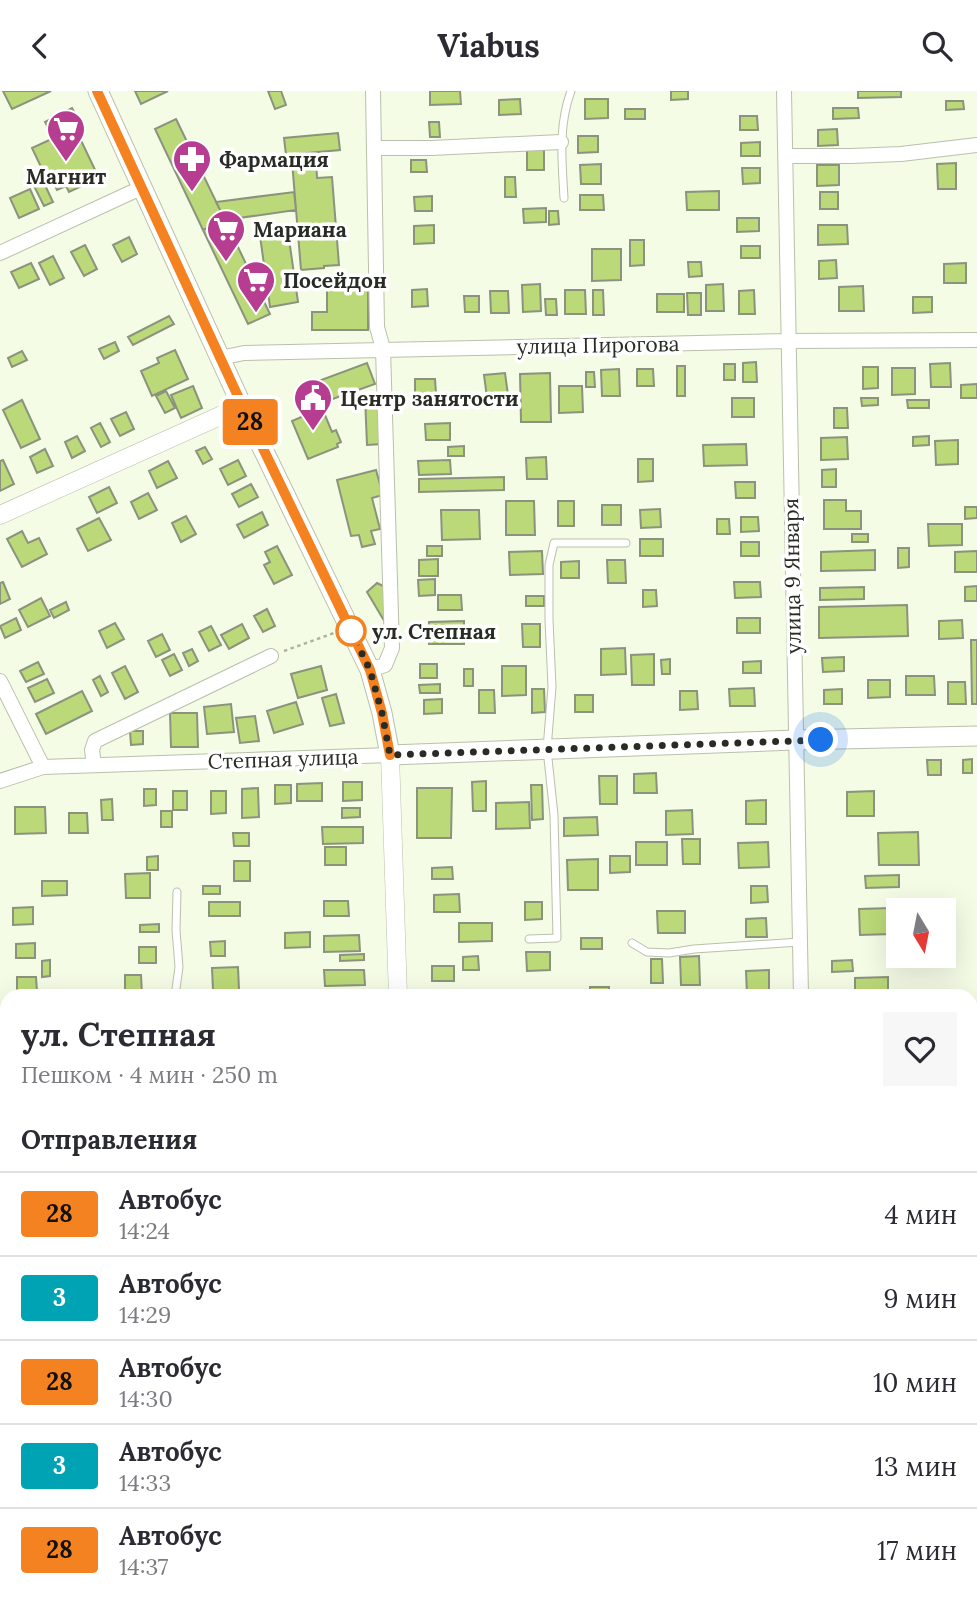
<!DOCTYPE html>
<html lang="ru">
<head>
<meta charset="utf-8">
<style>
  :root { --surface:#fff; --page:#f7f7f7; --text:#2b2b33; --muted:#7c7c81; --line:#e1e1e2 }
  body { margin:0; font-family:Lora,serif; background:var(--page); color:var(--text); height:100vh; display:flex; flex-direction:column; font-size:26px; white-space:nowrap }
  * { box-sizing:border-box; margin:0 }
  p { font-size:23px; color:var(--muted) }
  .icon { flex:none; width:38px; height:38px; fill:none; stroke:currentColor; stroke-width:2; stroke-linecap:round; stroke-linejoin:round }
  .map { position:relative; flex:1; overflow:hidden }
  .sheet { position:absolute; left:0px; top:898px; width:978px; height:618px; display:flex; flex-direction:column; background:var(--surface); border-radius:21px 21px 0 0; box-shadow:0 7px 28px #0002 }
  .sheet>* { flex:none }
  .badge { padding:0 14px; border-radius:5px; font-size:24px; line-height:46px }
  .needle { width:46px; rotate:170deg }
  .buttons { position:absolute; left:886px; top:807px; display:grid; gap:14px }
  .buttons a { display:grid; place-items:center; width:70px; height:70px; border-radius:0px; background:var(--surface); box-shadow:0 7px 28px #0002; font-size:35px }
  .you { position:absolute; width:35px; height:35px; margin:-18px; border:5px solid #fff; border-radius:50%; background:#1a73e8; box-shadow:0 0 0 10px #1a73e833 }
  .map>.badge { position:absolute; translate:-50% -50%; box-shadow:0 0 0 4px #fff }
  h2 { padding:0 21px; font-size:26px; line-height:63px }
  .round { display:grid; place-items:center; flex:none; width:74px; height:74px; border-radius:0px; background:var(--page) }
  .overview { display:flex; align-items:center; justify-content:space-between; height:119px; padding:0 21px }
  h1 { font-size:33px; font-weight:700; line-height:52px }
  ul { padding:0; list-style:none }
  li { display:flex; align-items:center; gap:21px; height:84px; padding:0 21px; border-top:2px solid var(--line) }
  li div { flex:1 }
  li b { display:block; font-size:26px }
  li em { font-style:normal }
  li .badge { min-width:77px; font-weight:700; text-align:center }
  header { display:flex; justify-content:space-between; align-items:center; height:91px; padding:0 21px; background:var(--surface); font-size:32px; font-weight:700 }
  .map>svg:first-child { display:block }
  .built { fill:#e7f1d4 }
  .building { fill:#bbd978; stroke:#8b937e; stroke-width:2 }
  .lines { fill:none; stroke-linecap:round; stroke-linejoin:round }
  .service-casing { stroke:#b9c0ab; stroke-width:9 }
  .minor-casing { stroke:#b9c0ab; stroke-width:16 }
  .tertiary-casing { stroke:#b9c0ab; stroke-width:19 }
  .secondary-casing { stroke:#b9c0ab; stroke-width:21 }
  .path { stroke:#adb3a2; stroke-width:2.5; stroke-dasharray:3.5 3.5; stroke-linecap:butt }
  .service { stroke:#fff; stroke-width:7 }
  .minor { stroke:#fff; stroke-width:14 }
  .tertiary { stroke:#fff; stroke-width:18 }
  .secondary { stroke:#fff; stroke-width:19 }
  .line-casing { stroke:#fff; stroke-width:16 }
  .line { stroke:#f58220; stroke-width:10 }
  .walk { stroke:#292c24; stroke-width:7; stroke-dasharray:0 12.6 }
  .stop-dot { fill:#fff; stroke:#f58220; stroke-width:3.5 }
  .labels { text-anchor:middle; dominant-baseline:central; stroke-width:7; stroke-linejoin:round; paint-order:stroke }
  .poi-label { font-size:21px; font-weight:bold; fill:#292c24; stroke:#fff; text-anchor:start }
  .street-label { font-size:21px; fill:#292c24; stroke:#fff }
  .stop-label { font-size:21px; font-weight:bold; fill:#292c24; stroke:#fff; text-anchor:start }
</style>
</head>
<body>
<header><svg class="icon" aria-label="back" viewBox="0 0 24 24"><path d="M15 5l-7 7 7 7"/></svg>Viabus<svg class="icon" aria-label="search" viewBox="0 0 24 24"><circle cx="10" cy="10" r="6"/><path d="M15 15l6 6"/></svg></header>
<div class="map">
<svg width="977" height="1514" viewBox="0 0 977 1514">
  <rect width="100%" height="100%" fill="#f4fce6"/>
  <path class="built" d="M940 1508V1514H516L515 1509Z"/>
  <path class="building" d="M3 0H51L12 18Z
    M135 0H168L141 13Z
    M268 0H281L286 14 275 18Z
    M430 0H460L461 13 430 14Z
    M671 0H688V8L671 9Z
    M858 0H901V6L858 7Z
    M520 8 521 23 499 24V9Z
    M585 8H608V27L585 28Z
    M946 10H963L964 18 946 19Z
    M72 17 79 30 52 44 45 31Z
    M833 17H858L859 27 833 28Z
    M625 18H645V28H625Z
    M740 25H757L758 39H740Z
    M176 28 225 129 203 139 155 38Z
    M429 31H439L440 46H430Z
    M75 37 99 87 69 101 66 95 57 99 54 93 50 95 32 57Z
    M837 38 838 54 818 55V39Z
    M338 42 340 59 286 64 284 47Z
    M578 45H598V61L578 62Z
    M760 51V65H741V52Z
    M544 58V79H527V59Z
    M316 68 317 87 332 86 339 174 324 175V177L301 179 292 70Z
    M411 69H426L427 81H411Z
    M956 72V98H938L937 73Z
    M601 73V93H581L580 74Z
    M817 74H839V94L817 95Z
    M742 77H760V92L743 93Z
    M505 86H515L516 106H505Z
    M43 90 53 111 44 115 34 95Z
    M30 98 39 118 19 127 10 107Z
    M719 100V119H687L686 101Z
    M294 101 296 119 225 129 216 111Z
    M820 101H838V118H820Z
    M580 104H603L604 119H580Z
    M432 105V120H415L414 106Z
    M546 117V131L524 132 523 118Z
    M549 120H558L559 133 549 134Z
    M737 127H759V140L737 141Z
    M225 129 270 223 248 233 203 139Z
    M434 134V152L414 153V135Z
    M818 134H847L848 153 818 154Z
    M288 141 298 211 270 216 260 145Z
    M129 146 137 163 122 171 113 154Z
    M630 149H644V174L630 175Z
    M85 154 97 178 84 185 71 161Z
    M741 155H760V167H741Z
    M592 158H621V189L592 190Z
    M53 165 64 187 50 194 39 172Z
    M836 169 837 187 819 188V170Z
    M688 171H701L702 185 689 186Z
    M31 172 39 188 19 197 11 181Z
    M966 172V192H944V173Z
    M540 193 541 220 523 221 522 194Z
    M723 193 724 220H706V194Z
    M863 195 864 220H839V196Z
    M327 198H368V239H312V221H327Z
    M427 198 428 215 412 216V199Z
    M565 199H585L586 223H565Z
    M593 199H603L604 224H593Z
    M754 199 755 223H739V200Z
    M490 200H508L509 222H491Z
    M687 202H701V224H688Z
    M657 203H684V221H657Z
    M464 205H479V221H465Z
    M913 206H932V221L913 222Z
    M545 208H556L557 224H546Z
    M169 225 174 233 133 254 128 246Z
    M115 251 119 260 104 268 99 258Z
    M175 259 188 288 152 305 141 280 159 272 157 267Z
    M22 260 27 269 12 276 8 267Z
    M756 271 757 291H743V272Z
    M367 272 375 293 313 315 305 295Z
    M950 272 951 296H931L930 273Z
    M724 273H735V289H724Z
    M677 275H685V305H677Z
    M863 276H878V297L863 298Z
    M892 277H915V303L892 304Z
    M619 278 620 305H602L601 279Z
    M637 278H653L654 295H637Z
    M586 281H594L595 296H586Z
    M505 282 509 311 488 314 484 284Z
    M550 282 551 331H521L520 283Z
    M415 288H435L436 303 415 304Z
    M977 293V307H961V294Z
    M193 295 202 317 181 327 171 304Z
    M559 295H582L583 321 559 322Z
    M166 300 175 317 165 322 156 305Z
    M381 305 383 353 367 354 365 306Z
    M732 307H754V326H732Z
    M861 307H878V314L862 315Z
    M22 309 40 348 21 357 3 319Z
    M907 309H929V317H908Z
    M322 317 332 341 336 339 341 351 337 353 338 356 308 368 292 330Z
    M834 317H847L848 337H834Z
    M126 321 134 338 120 345 111 328Z
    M100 332 110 351 101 356 91 337Z
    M450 332V349H426L425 333Z
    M77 345 85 360 72 367 65 351Z
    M929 345V354L913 355V346Z
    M847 346 848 368 821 369V347Z
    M958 349V373L936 374 935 350Z
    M746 353 747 374 704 375 703 354Z
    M464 355V365H448V356Z
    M205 356 212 368 203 373 196 360Z
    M45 358 53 375 37 382 30 366Z
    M546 366 547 388H527L526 367Z
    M638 368H653V390L638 391Z
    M3 369 14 393 0 400V370Z
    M238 369 246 385 228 394 220 378Z
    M450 369 451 383 419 384 418 370Z
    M168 370 177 387 157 397 149 380Z
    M836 378V396H822V379Z
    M376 379 383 404 372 407 380 438 371 440 375 453 362 456 359 444 351 445 337 389Z
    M504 386V399L419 401V388Z
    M735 391H755V407H736Z
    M251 393 258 406 239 416 232 403Z
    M109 396 117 412 97 422 89 406Z
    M148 402 157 419 139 428 131 411Z
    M824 409H846V420H861V438H824Z
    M506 410H534L535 444H506Z
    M558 410H574V435H558Z
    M602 414H621V434H602Z
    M965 416H977V427L965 428Z
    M660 418 661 436 641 437 640 419Z
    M441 419H479L480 448 442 449Z
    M262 421 268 434 244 447 237 434Z
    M186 425 196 443 181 451 172 432Z
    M741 426H758L759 440 741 441Z
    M99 427 111 449 88 460 77 438Z
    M717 428H729L730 443H717Z
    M928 433H962V454L929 455Z
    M22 440 28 452 39 447 47 463 22 476 7 448Z
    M852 443H868V451H852Z
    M640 448H663V465H640Z
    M741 451H759V465H741Z
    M277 455 292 484 274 493 264 474 270 471 265 461Z
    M427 455H442V465H427Z
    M898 457H909V476L898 477Z
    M875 459V479L821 480V461Z
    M542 460 543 483 510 484 509 461Z
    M977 460V481H955V461Z
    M438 468V485H419V469Z
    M607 469H625L626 492H608Z
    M579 470V487H561V471Z
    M435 488V504L419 505 418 489Z
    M3 491 10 508 0 513V492Z
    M734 491H760L761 506 735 507Z
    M377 492 385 496 386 533 367 501Z
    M977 495V510H965V496Z
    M864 496V508L820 509V497Z
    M643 499H656L657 515 643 516Z
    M438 504H461L462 519H438Z
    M526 505H544V515H526Z
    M41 507 50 525 28 536 19 519Z
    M66 511 69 519 54 527 50 519Z
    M907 514 908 545 819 547V516Z
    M267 518 275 535 263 541 254 525Z
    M16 527 21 539 5 547 0 535Z
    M737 527H760V542H737Z
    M962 529 963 547 939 548V530Z
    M464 530V553H429V531Z
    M115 532 124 548 107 557 99 540Z
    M242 533 249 547 229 558 221 544Z
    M522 533H540V556H523Z
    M211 535 221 554 209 560 199 541Z
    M162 543 170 559 156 566 148 550Z
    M971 549H977V613H972Z
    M625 557 626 583 601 584V558Z
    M192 558 198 570 189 575 183 562Z
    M174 563 182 579 170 585 162 569Z
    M654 563V594H632L631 564Z
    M844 566V580L823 581 822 567Z
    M670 568V583H662L661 569Z
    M761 570V582H743V571Z
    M38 571 44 583 26 591 20 580Z
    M420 573H437V587H420Z
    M125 575 138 601 125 608 112 582Z
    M321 575 327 599 298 607 291 583Z
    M502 575H526V604L502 605Z
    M464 578H473V595H464Z
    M100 585 108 601 101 605 93 589Z
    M906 585H934L935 604H906Z
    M47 588 54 602 35 611 28 597Z
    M868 589H890V606L868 607Z
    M948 591H965L966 613H948Z
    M440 593V602H420L419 594Z
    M754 597 755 615H730L729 598Z
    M532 598H544L545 621 532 622Z
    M842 598V613H824V599Z
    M479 599H494L495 622H479Z
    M82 600 92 620 46 643 36 623Z
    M680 600H697L698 618 680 619Z
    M336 603 344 632 330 635 322 607Z
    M575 604H593V621H575Z
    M442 608V622L424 623V609Z
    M296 611 303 633 274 642 267 620Z
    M231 613 234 641 207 643 204 616Z
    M170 622H197L198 656H171Z
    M255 625 259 650 240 652 236 627Z
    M130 640H143V653L131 654Z
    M972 668V682H963V669Z
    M927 669H941V684H928Z
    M656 682 657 702H634V683Z
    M599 685H617V713H600Z
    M486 690V720H473L472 691Z
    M343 691H362V709L343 710Z
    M322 692V710H297V693Z
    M275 694H291V712L275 713Z
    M531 694H542L543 728 532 729Z
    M258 697 259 726 242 727V698Z
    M417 697H452L451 747H417Z
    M144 698H156V714L144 715Z
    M173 700H187V719H173Z
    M211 700H226V722L211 723Z
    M874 700V725H847V701Z
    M112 708 113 729H102L101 709Z
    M766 709V733H746V710Z
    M529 711 530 737 496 738V712Z
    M15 716H45L46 742 15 743Z
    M342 717H360V726L342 727Z
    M692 719 693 743 666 744V720Z
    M161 720H172V736H161Z
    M69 722H87L88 742H69Z
    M597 726 598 744 564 745V727Z
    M322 736H363V752L323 753Z
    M918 741 919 774H879L878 742Z
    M233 742H249V755H234Z
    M682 748H700V773H683Z
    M636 751H667V774H636Z
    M768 751 769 776 739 777 738 752Z
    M325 756H346V774H325Z
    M158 765V779H147V766Z
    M610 765H630V781L610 782Z
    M598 768V799H568L567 769Z
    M234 770H250V790H234Z
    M452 776 453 788H432V777Z
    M150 782V807H126L125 783Z
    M899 784V796L866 797 865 785Z
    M42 790H67V804L42 805Z
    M203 795H220V803H203Z
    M751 795H767L768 811 751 812Z
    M459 803 460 821H434V804Z
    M324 810H348L349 825H324Z
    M209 811H240V825H209Z
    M525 811H542V828L525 829Z
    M33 816V833L13 834V817Z
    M892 817V843L860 844 859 818Z
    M657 820H685V842H658Z
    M766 827 767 846H746V828Z
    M459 832H492V850L459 851Z
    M159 833V841H140V834Z
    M310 841V856L285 857V842Z
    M359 844 360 860 324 861V845Z
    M581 847H602V858H581Z
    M225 850V865H211L210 851Z
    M35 852V867H16V853Z
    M139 856H156V872H139Z
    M526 861H550V879L527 880Z
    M364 863V869L340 870V864Z
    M478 865 479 879H463V866Z
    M699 865 700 894H681L680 866Z
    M651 868H662L663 892H651Z
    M50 869V885L42 886V870Z
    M852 869 853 880 832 881V870Z
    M432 875H454V890H432Z
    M238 876 239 899H213L212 877Z
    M324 879H364L365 894 325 895Z
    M769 879V903L747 904 746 880Z
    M125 884H141L142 904H125Z
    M17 886H36L37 901H17Z
    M888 886V905H855V887Z
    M590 896H609V905H590Z
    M971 1084H977V1113H971Z
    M971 1481H977V1504H971Z
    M355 1508H381V1514H356Z"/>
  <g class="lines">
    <defs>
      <path id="service" d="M564 107C562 70 558 35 571 0
        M529 848 557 847 554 724 547 658 552 596 549 529V474L554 452H626
        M632 852 647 861 669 862 694 858 800 851
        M175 905 179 876 176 839 177 801
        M971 1390H977"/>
      <path id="minor" d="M784 0 801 905
        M374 57H431L561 51
        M785 65H851L901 63 977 54
        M0 162 143 96
        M220 267 244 262 789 250 977 249
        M370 579 385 574 392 557 383 258 377 236 373 0
        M0 590 43 676
        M94 674 92 659 95 650 271 565
        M0 690 43 676 390 664
        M971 1055H977
        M0 1074H7
        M0 1318 5 1514"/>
      <path id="tertiary" d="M0 424 242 315
        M390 664 398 905
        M971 1434 977 1433
        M0 1479H7
        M413 1508V1514"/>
      <path id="secondary" d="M98 0 242 315 370 579 382 622 390 664 795 649 977 645"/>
    </defs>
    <use href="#service" class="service-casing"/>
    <use href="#minor" class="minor-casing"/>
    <use href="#tertiary" class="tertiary-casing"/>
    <use href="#secondary" class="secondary-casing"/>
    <path class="path" d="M284 560 334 542
      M971 1474 977 1473
      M954 1508 955 1514"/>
    <use href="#service" class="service"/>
    <use href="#minor" class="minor"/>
    <use href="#tertiary" class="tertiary"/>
    <use href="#secondary" class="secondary"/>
  </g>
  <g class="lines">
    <defs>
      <path id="line" d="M97 0 242 314 370 579 382 622 390 664"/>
    </defs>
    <use href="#line" class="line-casing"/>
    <use href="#line" class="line"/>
    <path class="walk" d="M351 540 370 579 382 622 390 664 821 649"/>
  </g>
  <defs>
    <symbol id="supermarket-pin" viewBox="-11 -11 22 30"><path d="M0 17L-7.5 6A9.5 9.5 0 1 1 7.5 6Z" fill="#b63d90" stroke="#fff"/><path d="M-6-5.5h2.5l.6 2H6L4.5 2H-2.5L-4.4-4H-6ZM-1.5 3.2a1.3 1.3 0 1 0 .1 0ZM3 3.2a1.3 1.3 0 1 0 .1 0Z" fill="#fff"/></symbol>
    <symbol id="pharmacy-pin" viewBox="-11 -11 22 30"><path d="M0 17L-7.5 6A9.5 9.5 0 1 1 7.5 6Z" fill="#b63d90" stroke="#fff"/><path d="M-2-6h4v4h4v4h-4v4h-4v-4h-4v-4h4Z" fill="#fff"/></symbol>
    <symbol id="civic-pin" viewBox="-11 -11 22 30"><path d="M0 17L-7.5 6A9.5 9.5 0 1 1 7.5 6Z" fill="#b63d90" stroke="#fff"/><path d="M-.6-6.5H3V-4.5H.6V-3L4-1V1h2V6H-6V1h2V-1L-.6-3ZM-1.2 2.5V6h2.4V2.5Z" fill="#fff"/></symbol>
  </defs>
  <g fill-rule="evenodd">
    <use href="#supermarket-pin" x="44" y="16" width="44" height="60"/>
    <use href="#pharmacy-pin" x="170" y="46" width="44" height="60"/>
    <use href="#supermarket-pin" x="204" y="116" width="44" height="60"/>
    <use href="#supermarket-pin" x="234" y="167" width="44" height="60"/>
    <use href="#civic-pin" x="291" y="285" width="44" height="60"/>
  </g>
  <circle class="stop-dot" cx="351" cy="540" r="14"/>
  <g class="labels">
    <g class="poi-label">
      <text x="219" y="68">Фармация</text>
      <text x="66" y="85" text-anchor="middle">Магнит</text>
      <text x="253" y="138">Мариана</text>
      <text x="283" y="189">Посейдон</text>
      <text x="340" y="307">Центр занятости</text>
    </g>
    <g class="street-label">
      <text transform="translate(598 254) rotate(-1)">улица Пирогова</text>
      <text transform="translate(792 485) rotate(-91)">улица 9 Января</text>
      <text transform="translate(283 668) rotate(-2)">Степная улица</text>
    </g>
    <g class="stop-label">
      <text x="372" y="540">ул. Степная</text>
    </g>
  </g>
</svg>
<div class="buttons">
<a><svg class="needle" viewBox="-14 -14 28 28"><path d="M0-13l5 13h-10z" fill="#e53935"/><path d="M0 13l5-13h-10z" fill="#7c7c81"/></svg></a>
</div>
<div class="you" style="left:821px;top:649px"></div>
<b class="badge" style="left:250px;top:331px;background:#f58220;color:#111">28</b>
<section class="sheet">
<div class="overview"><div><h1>ул. Степная</h1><p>Пешком · 4 мин · 250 m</p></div><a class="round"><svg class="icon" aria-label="heart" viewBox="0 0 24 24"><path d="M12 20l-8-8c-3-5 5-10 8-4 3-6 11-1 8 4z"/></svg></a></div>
<h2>Отправления</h2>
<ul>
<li><span class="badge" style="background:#f58220;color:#111">28</span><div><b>Автобус</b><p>14:24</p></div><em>4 мин</em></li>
<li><span class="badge" style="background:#00a3b4;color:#fff">3</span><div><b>Автобус</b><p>14:29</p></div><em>9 мин</em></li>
<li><span class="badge" style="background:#f58220;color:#111">28</span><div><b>Автобус</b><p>14:30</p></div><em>10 мин</em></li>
<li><span class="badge" style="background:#00a3b4;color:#fff">3</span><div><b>Автобус</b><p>14:33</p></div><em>13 мин</em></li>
<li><span class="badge" style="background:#f58220;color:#111">28</span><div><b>Автобус</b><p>14:37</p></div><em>17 мин</em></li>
</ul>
</section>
</div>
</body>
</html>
